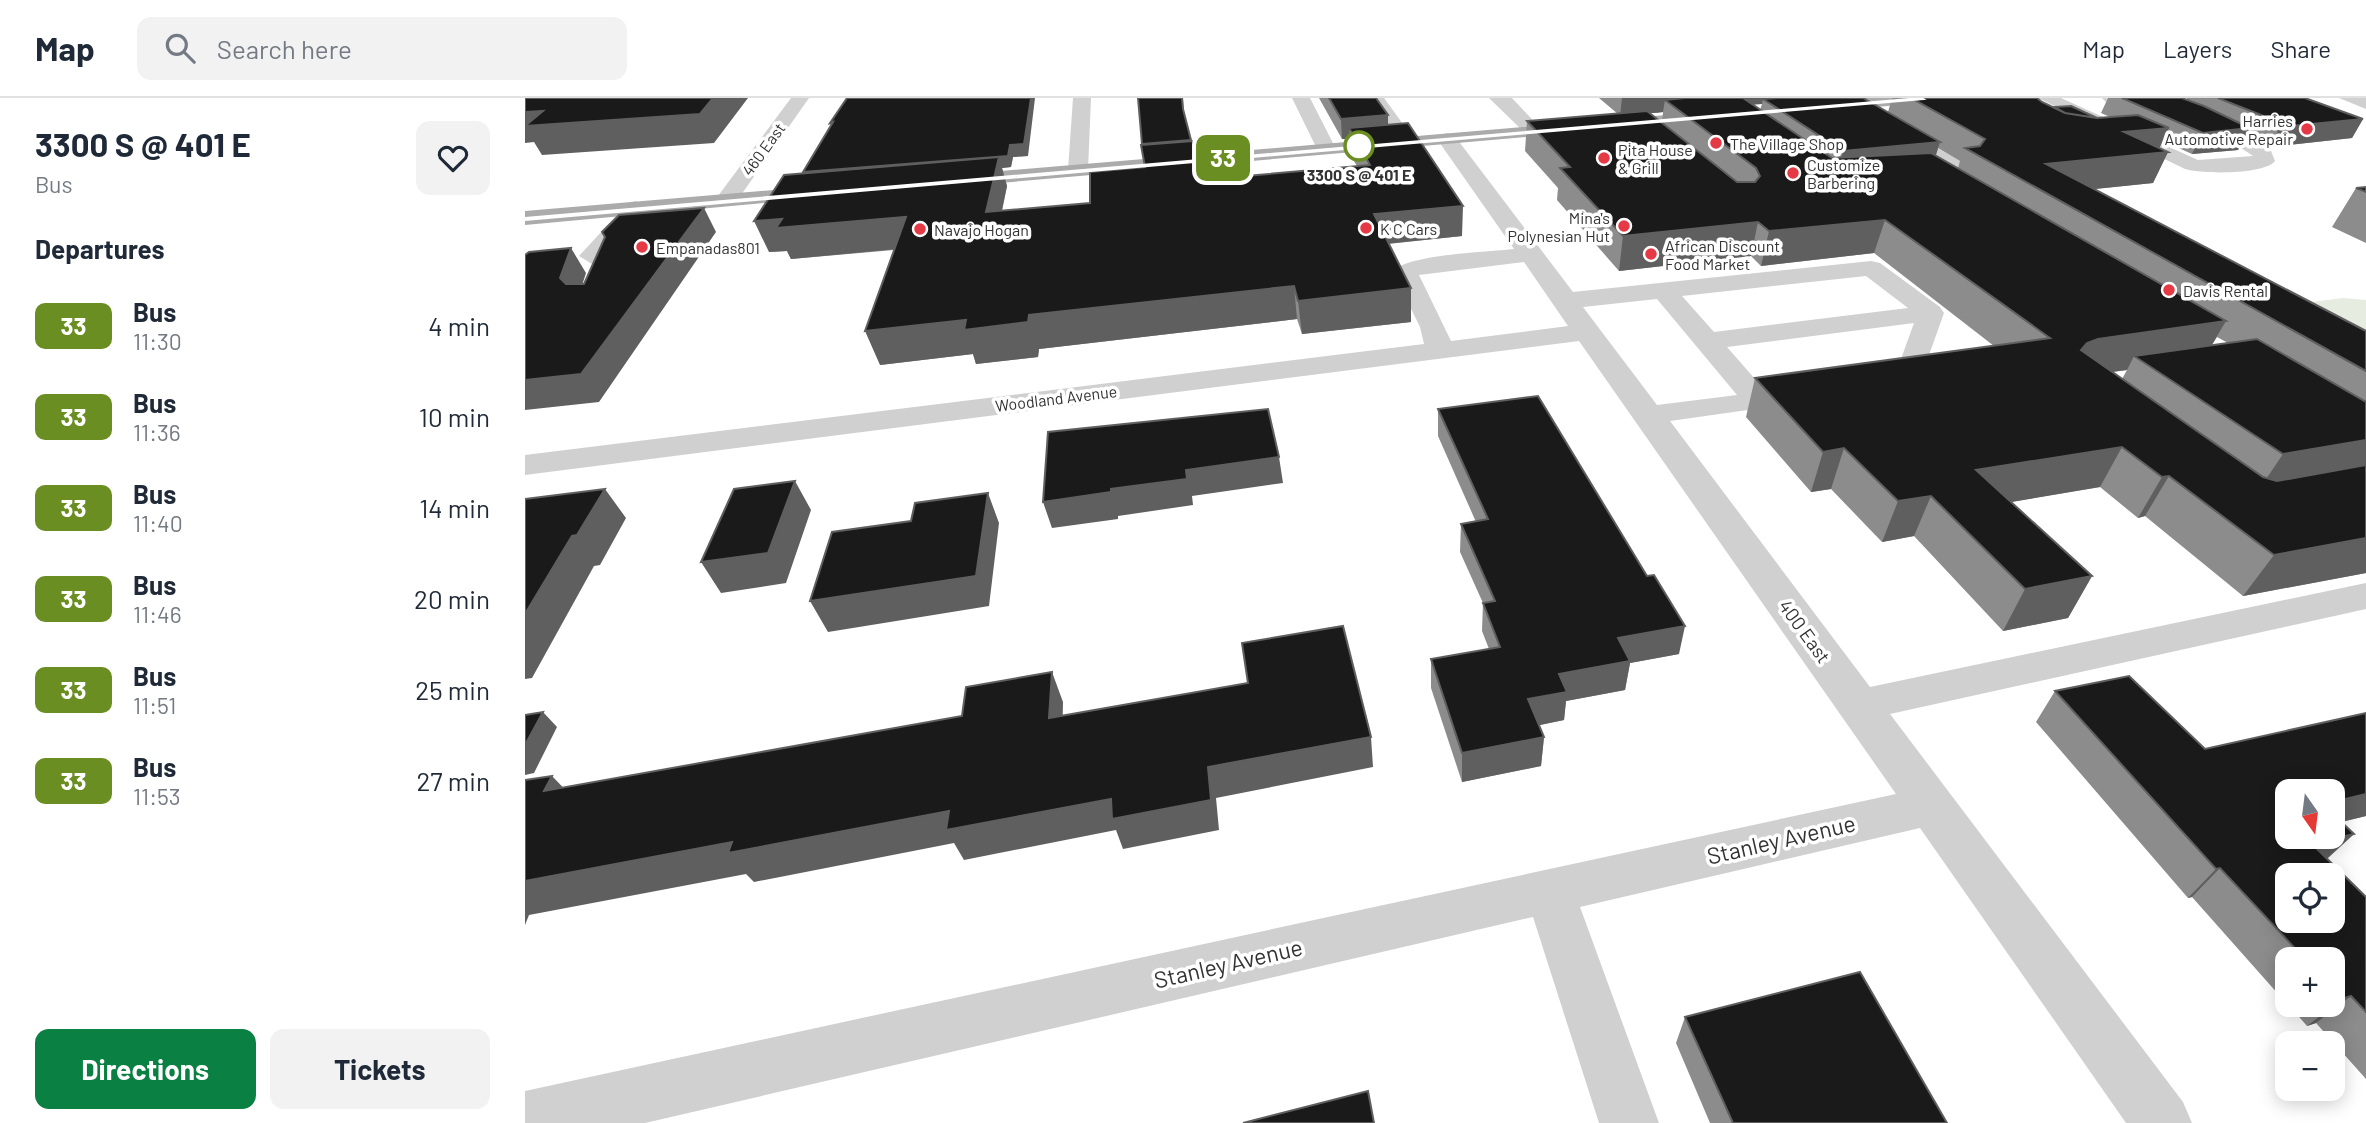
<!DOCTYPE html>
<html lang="en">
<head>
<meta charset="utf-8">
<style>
  :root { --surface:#fff; --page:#f2f2f3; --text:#1f2937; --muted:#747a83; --line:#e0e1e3; --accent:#0b8043 }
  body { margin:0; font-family:Barlow,sans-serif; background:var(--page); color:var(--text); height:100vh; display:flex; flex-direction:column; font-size:26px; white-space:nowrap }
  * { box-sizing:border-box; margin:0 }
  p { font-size:23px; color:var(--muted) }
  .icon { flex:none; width:38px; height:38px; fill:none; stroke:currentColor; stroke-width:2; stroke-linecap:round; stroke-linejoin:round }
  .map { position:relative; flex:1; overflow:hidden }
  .drawer { display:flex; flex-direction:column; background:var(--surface); width:525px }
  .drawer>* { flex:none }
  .badge { padding:0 14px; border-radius:10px; font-size:24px; line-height:46px }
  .needle { width:46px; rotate:166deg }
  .controls { position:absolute; left:1750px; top:681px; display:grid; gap:14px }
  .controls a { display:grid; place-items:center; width:70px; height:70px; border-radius:14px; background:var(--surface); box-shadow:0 4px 18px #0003; font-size:35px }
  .map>.badge { position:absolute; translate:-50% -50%; box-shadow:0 0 0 4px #fff }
  h2 { padding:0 35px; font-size:26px; line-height:63px }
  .round { display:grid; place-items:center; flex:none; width:74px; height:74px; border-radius:14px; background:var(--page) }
  .summary { display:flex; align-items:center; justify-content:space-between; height:119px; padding:0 35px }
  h1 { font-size:33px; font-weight:700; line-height:52px }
  .button { display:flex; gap:14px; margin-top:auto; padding:14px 35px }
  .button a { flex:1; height:80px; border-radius:14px; background:var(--accent); color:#fff; font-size:28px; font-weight:700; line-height:80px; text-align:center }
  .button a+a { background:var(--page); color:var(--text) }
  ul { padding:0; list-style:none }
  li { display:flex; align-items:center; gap:21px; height:91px; padding:0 35px }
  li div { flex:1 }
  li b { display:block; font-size:26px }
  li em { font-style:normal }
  li .badge { min-width:77px; font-weight:700; text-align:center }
  header { display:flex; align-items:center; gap:42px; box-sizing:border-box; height:98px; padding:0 35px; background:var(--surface); border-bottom:2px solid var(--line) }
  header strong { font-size:33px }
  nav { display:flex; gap:38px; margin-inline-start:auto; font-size:24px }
  .search { width:490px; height:63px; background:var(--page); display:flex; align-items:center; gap:18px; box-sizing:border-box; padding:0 24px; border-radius:14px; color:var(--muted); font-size:26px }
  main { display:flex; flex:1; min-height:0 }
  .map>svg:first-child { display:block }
  .green { fill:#e6ecdf }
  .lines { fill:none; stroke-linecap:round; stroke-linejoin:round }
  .minor { fill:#d0d0d0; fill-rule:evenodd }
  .major { fill:#ababab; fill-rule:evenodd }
  .wall { fill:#8c8c8c; fill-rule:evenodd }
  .shaded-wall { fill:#5f5f5f }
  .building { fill:#1a1a1a; stroke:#5f5f5f; stroke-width:2; fill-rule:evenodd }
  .line { fill:#6b8e23; stroke:#fff; stroke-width:2 }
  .poi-dot { fill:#e63946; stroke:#fff; stroke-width:2.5 }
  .stop-dot { fill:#fff; stroke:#6b8e23; stroke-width:3.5 }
  .labels { text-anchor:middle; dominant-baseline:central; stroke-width:7; stroke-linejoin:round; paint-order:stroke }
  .far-poi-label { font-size:16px; fill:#333; stroke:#fff; text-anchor:start }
  .far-street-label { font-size:16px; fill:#333; stroke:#fff }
  .far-stop-label { font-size:16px; font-weight:bold; fill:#333; stroke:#fff }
  .street-label { font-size:19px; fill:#333; stroke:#fff }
  .near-street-label { font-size:23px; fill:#333; stroke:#fff }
</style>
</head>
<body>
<header>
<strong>Map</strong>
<div class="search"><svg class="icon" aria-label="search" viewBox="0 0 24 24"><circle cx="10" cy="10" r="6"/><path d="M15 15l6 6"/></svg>Search here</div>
<nav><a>Map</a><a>Layers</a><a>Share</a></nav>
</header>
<main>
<section class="drawer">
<div class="summary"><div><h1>3300 S @ 401 E</h1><p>Bus</p></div><a class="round"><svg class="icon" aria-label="heart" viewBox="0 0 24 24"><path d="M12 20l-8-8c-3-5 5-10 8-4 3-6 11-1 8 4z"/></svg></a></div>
<h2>Departures</h2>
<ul>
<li><span class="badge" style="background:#6b8e23;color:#fff">33</span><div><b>Bus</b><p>11:30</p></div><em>4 min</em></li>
<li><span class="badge" style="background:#6b8e23;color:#fff">33</span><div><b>Bus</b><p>11:36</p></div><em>10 min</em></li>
<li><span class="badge" style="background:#6b8e23;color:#fff">33</span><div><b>Bus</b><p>11:40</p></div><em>14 min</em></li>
<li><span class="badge" style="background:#6b8e23;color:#fff">33</span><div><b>Bus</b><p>11:46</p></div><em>20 min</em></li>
<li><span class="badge" style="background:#6b8e23;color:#fff">33</span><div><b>Bus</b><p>11:51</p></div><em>25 min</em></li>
<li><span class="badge" style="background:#6b8e23;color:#fff">33</span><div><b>Bus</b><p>11:53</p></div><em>27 min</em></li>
</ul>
<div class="button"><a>Directions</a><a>Tickets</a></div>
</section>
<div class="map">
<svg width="1841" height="1025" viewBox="0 0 1841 1025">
  <rect width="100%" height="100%" fill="#fff"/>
  <path class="green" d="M1818 200 1841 202V277L1724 212Z"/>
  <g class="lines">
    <path class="minor" d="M266 0H284L209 107H193L190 102Z
      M548 0H566L563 72 553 78 543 72Z
      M767 0H785L811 51 808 55H794Z
      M841 0H859L891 44 888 48H874Z
      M964 0H987L1018 33 1016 37H1002Z
      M1513 0H1536L1673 62 1728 58C1704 41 1663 21 1634 13 1614 8 1594 20 1577 0L1640 3 1725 38 1746 53 1750 63C1739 77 1677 76 1660 71Z
      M1814 0H1841V11Z
      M1367 24 1444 68 1447 72 1444 76 1419 80 1416 85H1402L1391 76 1394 72 1416 68 1360 34 1358 30 1360 26Z
      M922 35 929 37 1048 194 1346 163 1355 165 1415 209 1419 215 1394 285 1353 293 1343 290 1338 284 1343 278 1372 272 1389 225 1202 249 1244 297 1248 303 1244 309 1145 323 1345 589 1841 485V511L1365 616 1658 1004 1667 1025H1601L1395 730 1055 809 1134 1025H1074L1008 819 120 1025H0V993L1371 696 1054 243 0 377V357L899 246 895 229 868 174C880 156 965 154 989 151L912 41ZM999 164 1043 228 926 243 894 177ZM1341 178 1383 210 1189 234 1157 198ZM1132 201 1212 297 1132 307 1058 209Z
      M111 103 122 110 82 155 92 163 79 204 75 209H57L53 204 67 166 54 158 103 105Z"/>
    <path class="major" d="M1336 0H1406L1397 5 1294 14 1285 9 1294 4Z
      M1189 13 1198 18 1195 22 429 89 419 83 429 77Z
      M296 88 307 94 304 99 0 127V113Z"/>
  </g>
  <path class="wall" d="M613 0H658L659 17 666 43 673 63 709 79 832 68 826 58 825 41H817L794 0H851L863 27 937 138 863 146 886 190V224L777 236 772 221 514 251 513 259 451 266 448 256 355 267 369 152 266 161 262 153 244 154 306 28 305 25 503 58 488 59 486 69 477 70 482 88 477 113 565 105 620 69Z
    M1074 0H1338L1363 14 1367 0H1512L1517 4 1529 10 1572 20 1585 19 1576 15 1583 0H1657L1662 2V0H1780L1838 21 1827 40 1744 49 1722 34 1713 52 1667 56 1638 43 1634 50 1643 54 1628 85 1569 91 1841 233V475L1718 498 1620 418 1613 420 1575 389 1485 404 1567 478 1543 520 1478 533 1389 438 1357 444 1306 391 1286 394 1221 319 1230 280 1469 248 1349 155 1236 168 1226 158 1094 173 1032 102 1033 90 1000 53 1002 23 1093 16ZM1227 6H1237L1235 12ZM1138 14 1137 25 1124 15H1132ZM1413 50 1435 63 1433 70 1411 57ZM1692 239 1703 245 1687 247ZM1602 272 1597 281 1587 274Z
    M1841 89V145L1807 129 1831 90Z
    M913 311 1154 556 1105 565 1100 592 1041 603 1039 622 1014 627 1019 639 1016 668 937 684 906 590V561L964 551 957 533 958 505 935 454 936 426 951 424 913 338Z
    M1530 593 1680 651 1841 615V718L1816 724 1829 736 1802 761 1841 799V981L1791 925 1782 928 1763 906H1808V861H1762V906L1667 799 1663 800 1511 624Z
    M1160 919 1422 1025H1185L1151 945Z"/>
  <path class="shaded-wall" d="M188 0H223L189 45 17 57 9 44 0 45V14Z
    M506 0H510L503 58 488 59 486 69 477 70 482 88 470 145 283 86 485 47Z
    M1097 0H1304L1238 1 1237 6 1155 13 1140 2 1138 14 1095 18Z
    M863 17V37L824 30 825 41H817L816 21Z
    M1838 21 1827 40 1744 49 1755 29Z
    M1644 30 1632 55 1643 54 1628 85 1522 96 1521 66 1599 34Z
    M1725 30 1713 52 1667 56 1678 35Z
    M1415 44 1408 66 1313 75 1318 53Z
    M938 108 937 138 850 147 849 116Z
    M179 110 191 134 74 304 0 312V282Z
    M381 119 393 149 266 161 262 153 244 154 229 123 257 121Z
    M1360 122 1349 155 1236 168 1244 133Z
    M1233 124 1226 158 1094 173 1098 138Z
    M46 150 61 175 51 206 35 180Z
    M769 188 772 221 514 251 513 259 451 266 448 256 355 267 340 233 441 222 504 217Z
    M886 190V224L777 236 773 203Z
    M1701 223 1679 260 1609 258 1602 272 1555 278 1556 252 1562 245 1573 241Z
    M1841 342V377L1731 396 1758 356Z
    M1597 349 1575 389 1433 413 1451 372Z
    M1319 350 1306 391 1286 394 1298 354Z
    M754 359 758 385 667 398 668 407 593 418V421L527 430 518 404 661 372Z
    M1644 378 1620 418 1613 420 1637 379Z
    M270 383 286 412 261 485 196 495 176 464Z
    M80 391 101 420 75 467 69 468 7 580 0 581V516L47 438Z
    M463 395 474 425 464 508 303 534 285 503Z
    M1406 398 1389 438 1357 444 1373 403Z
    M1841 440V475L1718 498 1749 457Z
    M1567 478 1543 520 1478 533 1500 491Z
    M1160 528 1154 556 1105 565 1100 592 1041 603 1039 622 1001 630 1003 601 1034 576 1093 540Z
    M527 574 538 604 537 651 524 620Z
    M18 614 32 629 9 675 0 677V647Z
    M846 639 848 669 691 700 694 732 598 751 591 732 439 762 429 745 229 784 221 776 4 817 0 827V783L207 744 424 713 683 669Z
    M1019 639 1016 668 937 684V655Z
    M27 678 56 708 19 693Z
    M1841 696V718L1808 726V704Z
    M1829 736 1797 765 1787 746Z
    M1695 770 1667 799 1663 800 1691 771Z
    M1826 898 1791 925 1782 928 1817 901Z"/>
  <path class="building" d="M0 0H188L175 16 0 28 18 13 0 14Z
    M322 0H506L499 46 485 47 483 58 278 74 308 24 305 25Z
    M613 0H657L658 11 666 42 617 46Z
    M804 0H851L863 17 816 21Z
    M1160 0H1218L1307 60 1406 55 1701 223 1573 241 1562 245 1556 252 1738 379 1752 383 1841 367V440L1749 457 1644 378 1637 379 1597 349 1451 372 1567 478 1500 491 1406 398 1373 403 1319 350 1298 354 1230 280 1525 240 1360 122 1244 133 1233 124 1098 138 1035 70 1045 69 1002 23 1122 13 1212 84H1230L1235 78 1231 70 1140 2Z
    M1253 0H1338L1415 44 1318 53 1238 1Z
    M1386 0H1512L1517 4 1540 15 1572 20 1613 17 1644 30 1599 34 1643 54 1521 66 1841 233V273L1440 50 1455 48 1460 41Z
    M1597 0H1657L1679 8 1725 30 1678 35Z
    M1693 0H1780L1838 21 1755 29 1736 17Z
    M1546 8 1572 20 1540 15 1529 9Z
    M883 25 938 108 849 116 886 190 773 203 769 188 504 217 503 224 439 232 441 222 340 233 381 119 251 130 257 121 229 123 259 77 474 59 461 114 565 105V74L620 69 616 47 668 43 673 63 704 60 709 79 845 67 824 30Z
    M1841 89V94L1831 90Z
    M179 110 56 276 0 282V157L4 154 46 150 35 180 41 186H59L80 139 77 134 94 117Z
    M1732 241 1841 304V342L1758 356 1609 258Z
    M1013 298 1122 478 1129 477 1160 528 1093 540 1105 563 1034 576 1042 594 1003 601 1019 639 937 655 906 561 975 549 958 505 970 503 936 426 963 421 913 311Z
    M743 311 754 359 661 372 662 381 586 391V394L518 404 523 334Z
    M270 383 243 455 176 464 209 391Z
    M80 391 52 437 47 438 0 516V401Z
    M463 395 451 478 285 503 307 434 386 423 390 405Z
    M818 528 846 639 683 669 686 702 587 721 586 701 421 732 424 713 203 755 207 744 0 783V682L27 678 19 693 437 618 441 589 527 574 524 620 723 585 717 545Z
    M1604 578 1680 651 1841 615V696L1808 704V693H1762V738H1808V716L1829 736 1787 746 1841 799V914L1826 898 1817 901 1808 891V861H1780L1695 770 1691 771 1530 593ZM1762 777H1808V822H1762Z
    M18 614 0 647V617Z
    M1335 874 1422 1025H1208L1160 919Z
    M843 993 849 1025H718Z"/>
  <path class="line" d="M1396 0 1398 1 0 122V120Z"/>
  <g class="poi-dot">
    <circle cx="1782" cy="31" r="7"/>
    <circle cx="1191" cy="45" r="7"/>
    <circle cx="1079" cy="60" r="7"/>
    <circle cx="1268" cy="75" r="7"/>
    <circle cx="1099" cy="128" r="7"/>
    <circle cx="841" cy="130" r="7"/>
    <circle cx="395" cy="131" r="7"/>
    <circle cx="117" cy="149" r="7"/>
    <circle cx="1126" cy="156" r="7"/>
    <circle cx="1644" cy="192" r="7"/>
  </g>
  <circle class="stop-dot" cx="834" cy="48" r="14"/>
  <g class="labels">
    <g class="far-poi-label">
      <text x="1768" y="22" text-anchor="end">Harries<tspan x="1768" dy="18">Automotive Repair</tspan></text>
      <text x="1205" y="45">The Village Shop</text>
      <text x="1093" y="51">Pita House<tspan x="1093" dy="18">&amp; Grill</tspan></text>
      <text x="1282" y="66">Customize<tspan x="1282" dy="18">Barbering</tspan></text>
      <text x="1085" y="119" text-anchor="end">Mina's<tspan x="1085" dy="18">Polynesian Hut</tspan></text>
      <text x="855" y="130">K C Cars</text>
      <text x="409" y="131">Navajo Hogan</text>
      <text x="1140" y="147">African Discount<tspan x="1140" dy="18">Food Market</tspan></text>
      <text x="131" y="149">Empanadas801</text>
      <text x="1658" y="192">Davis Rental</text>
    </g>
    <g class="far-street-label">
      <text transform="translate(238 51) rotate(-54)">460 East</text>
      <text transform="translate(531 300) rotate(-7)">Woodland Avenue</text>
    </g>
    <g class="far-stop-label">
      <text x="834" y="76">3300 S @ 401 E</text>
    </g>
    <g class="street-label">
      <text transform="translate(1280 533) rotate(54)">400 East</text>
    </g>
    <g class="near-street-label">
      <text transform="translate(1256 741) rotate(-13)">Stanley Avenue</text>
      <text transform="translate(703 865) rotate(-13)">Stanley Avenue</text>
    </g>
  </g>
</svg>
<div class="controls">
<a><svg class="needle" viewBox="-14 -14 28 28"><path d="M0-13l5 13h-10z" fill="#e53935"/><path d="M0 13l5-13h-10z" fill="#747a83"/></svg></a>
<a><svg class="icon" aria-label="locate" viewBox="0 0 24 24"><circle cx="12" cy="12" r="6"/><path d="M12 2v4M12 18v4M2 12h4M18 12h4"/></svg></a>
<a>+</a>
<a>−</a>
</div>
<b class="badge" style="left:698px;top:60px;background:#6b8e23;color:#fff">33</b>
</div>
</main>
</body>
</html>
